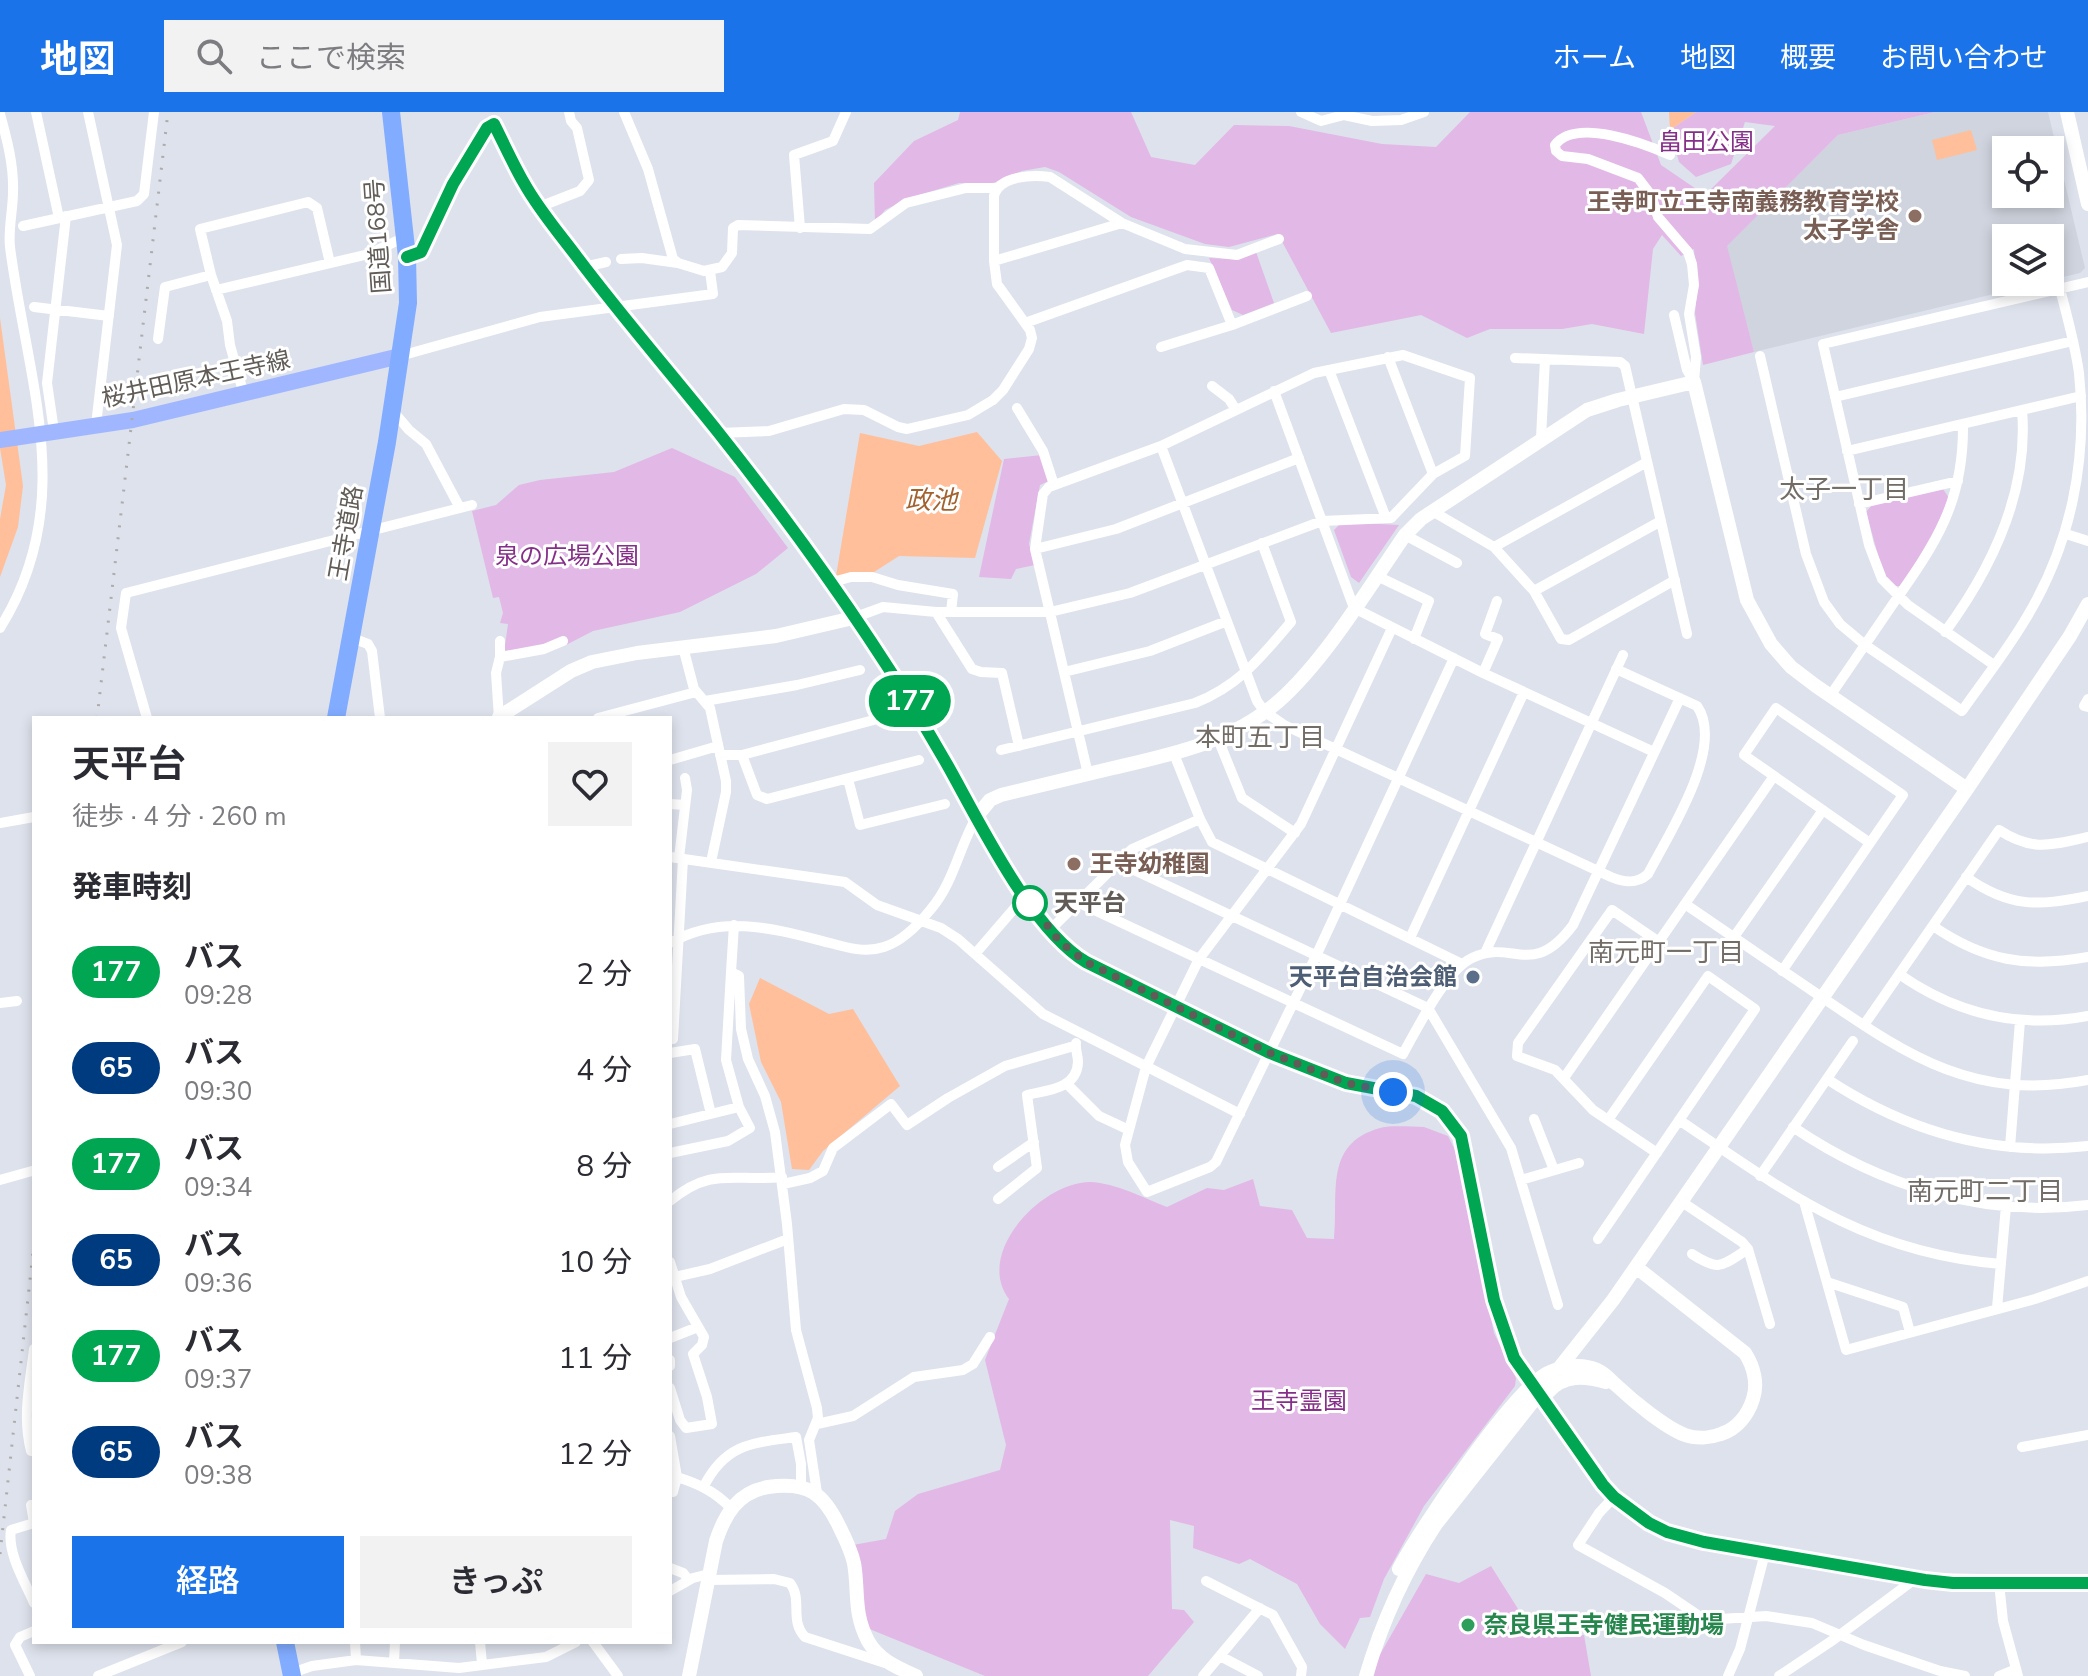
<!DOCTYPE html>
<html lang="ja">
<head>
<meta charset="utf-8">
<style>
  :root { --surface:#fff; --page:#f2f2f3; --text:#2b2b33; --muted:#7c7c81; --accent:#1a73e8 }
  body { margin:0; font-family:"Nunito Sans","Noto Sans JP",sans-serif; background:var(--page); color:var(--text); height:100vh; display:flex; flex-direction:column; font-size:30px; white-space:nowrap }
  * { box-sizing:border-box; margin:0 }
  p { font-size:26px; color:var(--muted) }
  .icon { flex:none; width:44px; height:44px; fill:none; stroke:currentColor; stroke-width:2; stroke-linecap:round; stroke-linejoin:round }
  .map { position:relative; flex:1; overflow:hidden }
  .details { position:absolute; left:32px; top:604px; width:640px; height:928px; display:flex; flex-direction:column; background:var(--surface); border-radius:0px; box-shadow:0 4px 12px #0003 }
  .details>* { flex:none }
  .badge { padding:0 16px; border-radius:26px; font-size:28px; line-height:52px }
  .fabs { position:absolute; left:1992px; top:24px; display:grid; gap:16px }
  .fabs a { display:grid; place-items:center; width:72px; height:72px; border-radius:0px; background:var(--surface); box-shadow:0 4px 12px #0003; font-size:40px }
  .you { position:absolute; width:40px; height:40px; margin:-20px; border:6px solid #fff; border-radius:50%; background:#1a73e8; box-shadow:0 0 0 12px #1a73e833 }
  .map>.badge { position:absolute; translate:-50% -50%; box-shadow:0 0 0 4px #fff }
  h2 { padding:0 40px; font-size:30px; line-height:72px }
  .round { display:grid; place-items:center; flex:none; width:84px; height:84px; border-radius:0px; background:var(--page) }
  .summary { display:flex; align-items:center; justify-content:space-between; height:136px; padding:0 40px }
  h1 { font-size:38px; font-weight:600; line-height:60px }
  .cta { display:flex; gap:16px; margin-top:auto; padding:16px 40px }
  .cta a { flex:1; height:92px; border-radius:0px; background:var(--accent); color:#fff; font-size:32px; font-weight:600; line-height:92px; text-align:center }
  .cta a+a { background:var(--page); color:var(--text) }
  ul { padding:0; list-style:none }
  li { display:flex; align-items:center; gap:24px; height:96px; padding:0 40px }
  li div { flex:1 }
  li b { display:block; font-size:30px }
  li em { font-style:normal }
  li .badge { min-width:88px; font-weight:700; text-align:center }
  header { display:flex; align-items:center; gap:48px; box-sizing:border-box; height:112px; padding:0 40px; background:var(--accent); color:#fff }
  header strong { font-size:38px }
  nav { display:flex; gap:44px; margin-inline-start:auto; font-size:28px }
  .search { width:560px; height:72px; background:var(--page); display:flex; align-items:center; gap:20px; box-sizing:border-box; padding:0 28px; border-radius:0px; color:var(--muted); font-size:30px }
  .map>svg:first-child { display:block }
  .education { fill:#cfd4de; fill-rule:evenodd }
  .green { fill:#e2b8e6 }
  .water { fill:#ffbf9b }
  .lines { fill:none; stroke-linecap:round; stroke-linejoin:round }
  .street { stroke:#fff; stroke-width:10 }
  .secondary { stroke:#fff; stroke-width:14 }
  .primary { stroke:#a0b7ff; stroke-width:16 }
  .highway { stroke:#82acff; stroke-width:18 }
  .rail { stroke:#adacaa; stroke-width:3; stroke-dasharray:2 10; stroke-linecap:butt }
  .line-casing { stroke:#fff; stroke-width:18 }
  .line { stroke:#00a651; stroke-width:12 }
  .walk { stroke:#615c57; stroke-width:8; stroke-dasharray:0 14.4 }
  .education-dot { fill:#8d6e63; stroke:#fff; stroke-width:3 }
  .stop-dot { fill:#fff; stroke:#00a651; stroke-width:4 }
  .service-dot { fill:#5c6f8a; stroke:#fff; stroke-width:3 }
  .leisure-dot { fill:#2e9e5b; stroke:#fff; stroke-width:3 }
  .labels { text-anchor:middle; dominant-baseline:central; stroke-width:6; stroke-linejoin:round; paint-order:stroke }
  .park-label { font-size:24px; fill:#853088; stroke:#fff }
  .education-label { font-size:24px; font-weight:bold; fill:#785e54; stroke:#fff; text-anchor:end }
  .street-label { font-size:24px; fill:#615c57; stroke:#fff }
  .stop-label { font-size:24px; font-weight:bold; fill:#615c57; stroke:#fff; text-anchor:start }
  .service-label { font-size:24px; font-weight:bold; fill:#4e5e75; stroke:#fff; text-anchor:end }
  .leisure-label { font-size:24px; font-weight:bold; fill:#27864d; stroke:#fff; text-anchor:start }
  .neighbourhood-label { font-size:26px; fill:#736d68; stroke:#fff }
  .water-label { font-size:26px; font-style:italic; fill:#a36330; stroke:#fff }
</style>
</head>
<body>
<header>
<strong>地図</strong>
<div class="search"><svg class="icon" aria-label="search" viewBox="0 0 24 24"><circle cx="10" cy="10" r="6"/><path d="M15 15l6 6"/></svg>ここで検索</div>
<nav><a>ホーム</a><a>地図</a><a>概要</a><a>お問い合わせ</a></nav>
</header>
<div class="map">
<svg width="2088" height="1564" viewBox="0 0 2088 1564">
  <rect width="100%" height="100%" fill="#dee2ec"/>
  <path class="education" d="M1935 0H2048L2085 156 2080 161 2050 168V126H2006V170H2043L1754 240 1726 134 1838 23ZM2006 38H2050V82H2006Z"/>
  <path class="green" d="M960 0H1131L1151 45 1195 53 1234 13 1289 14 1382 32 1436 35 1470 0H1641L1661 53 1705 83 1775 14 1745 10 1731 52 1696 65 1679 50 1670 18 1696 0H1935L1838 23 1727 134 1754 240 1703 253 1695 201 1697 180 1694 137 1681 144 1662 123 1653 137 1644 222 1592 212 1562 217H1490L1467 226 1421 203 1331 221 1278 122 1229 135 1205 132 1131 105 1059 60 1045 55 1022 59 993 71H959L909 86 885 98 875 111 874 71 914 29 958 8Z
    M1256 140 1274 191 1243 203 1232 198 1209 146 1231 147Z
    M672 336 735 365 788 436 756 462 680 500 593 519 566 533 560 526 542 533 504 540 508 512 500 511 503 501 499 485 493 486 472 399 496 393 519 373 540 368 614 360Z
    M1042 343 1051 368 1040 373 1029 432 1035 453 1016 457 1011 467 979 465 1004 347Z
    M1943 377 1949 386 1933 423 1901 474H1891L1882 457 1866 400 1872 393Z
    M1342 410 1399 413 1359 471 1351 465 1334 418Z
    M1424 1015 1448 1024 1456 1040 1494 1221 1516 1266 1515 1274 1424 1394 1384 1467 1370 1505 1360 1506 1345 1537 1320 1512 1297 1472 1250 1447 1239 1452 1193 1436 1194 1414 1170 1408 1172 1497 1184 1498 1194 1510 1148 1564H985L867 1516 853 1433 886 1427 895 1399 918 1382 1000 1358 1006 1333 985 1248 1009 1187C974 1141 1042 1070 1090 1070 1116 1071 1144 1086 1167 1095L1207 1076 1224 1078 1253 1067 1260 1094 1292 1098 1307 1126 1334 1127C1339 1082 1323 1032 1380 1016 1393 1013 1411 1015 1424 1015Z
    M1491 1454 1520 1500 1558 1526 1584 1523 1591 1564H1374L1378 1546 1426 1462 1459 1471Z"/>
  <path class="water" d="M1669 0H1696L1670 18Z
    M1971 18 1977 38 1937 48 1932 28Z
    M0 206 23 374 18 415 0 465V407L6 373 0 336Z
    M977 320 1002 349 975 446 899 444 874 460 836 464 860 321 919 334Z
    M760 866 829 902 853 897 900 974 823 1039 809 1058 792 1057 781 990 761 950 749 892Z"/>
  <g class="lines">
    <path class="street" d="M36 0 59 106
      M88 0 117 133 96 313
      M624 0 648 57 673 147 678 151 704 159 722 155 732 141 733 116 738 113 870 117 906 91 966 76H996
      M1301 0 1321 9 1344 3 1372 9 1401 8 1424 0
      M0 2C7 27 14 54 13 80 13 98 8 117 10 135 27 269 79 390 0 516
      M1670 43C1645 32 1576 5 1555 33L1556 39 1562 44 1588 47 1638 66 1651 83 1658 105 1688 140 1692 152 1694 173 1689 202 1696 245 1694 270
      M539 95 580 79 589 68 577 16 571 9 569 0
      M23 114 137 89 144 82 154 0
      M800 116 794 43 833 29 846 0
      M621 147 642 146 678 151
      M994 149 1122 111
      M584 155 606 150
      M216 178 369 142 405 125
      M34 195 109 204
      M1674 203 1687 258 1693 268
      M1025 211 1187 153 1209 156 1232 213
      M158 227 165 175 211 163
      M1161 235 1232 213 1307 184
      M400 244 540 205 713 182 710 159
      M1760 244 1806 442 1824 490 1840 512 1865 533 1962 599C1983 569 2006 540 2025 508 2071 433 2088 348 2079 261 2075 232 2067 204 2060 177
      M1388 245 1433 362
      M1515 246 1620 250 1625 254 1687 522
      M1329 258 1386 406
      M1212 274 1229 287 1236 298
      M1274 279 1354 496 1483 561 1654 640
      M244 283 230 233 227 209 211 163 200 117 308 90 317 96 330 151
      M1835 285 2073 229
      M1017 296 1043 339 1054 373
      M392 298 409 318 426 332 460 396
      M54 319 47 271 66 104
      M719 321 769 319 844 297 864 298 898 315 907 317 968 303 993 288 1003 278 1029 237 1032 226 1030 218 997 172 994 149V84C999 63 1033 63 1050 65L1122 111 1185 137 1237 143 1279 127
      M1541 326 1545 247
      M1161 334 1257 589 1265 600 1284 613 1611 765C1625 771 1637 772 1648 762 1668 723 1726 635 1697 594L1616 557
      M1847 339 2081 284
      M1859 392 1958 369
      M1432 399 1494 435 1534 479 1561 527 1569 528 1675 468
      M2066 422 2088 429
      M1405 423 1457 451
      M1494 435 1647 350
      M1035 437 1116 417 1299 346
      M1377 464 1429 489 1414 527
      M829 471 851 465H872L898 473 953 482 951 500
      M1534 479 1661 409
      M936 500 972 557 981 560 1002 561 1019 634
      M853 506 883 495 936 500H1050L1130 481 1322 409 1391 406 1433 362 1465 344 1470 266 1403 243 1314 261 1161 334 1049 375 1043 382 1035 437 1088 662
      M1392 516 1301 712 1199 847 1146 955 1125 1033 1128 1050 1147 1080 1210 1055 1216 1050 1316 844 1454 546
      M1945 520C1992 456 2029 380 2022 298
      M352 526 368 532 372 539 380 606
      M683 535 694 577 710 596 726 669V680L711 750
      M500 545 544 537 563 529
      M1994 553 1908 493 1882 467 1869 433 1823 232 2088 170
      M1064 560 1150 539 1227 509
      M1483 561 1498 527 1485 522 1497 489
      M1830 584C1851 553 1872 523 1893 492 1936 431 1964 390 1963 312
      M2088 587 2084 594 2088 595
      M705 589 797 573 860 558
      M147 606 121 516 126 481 472 393
      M499 606 496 561 500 545V529
      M598 606 696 580
      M1218 627 1242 686 1295 721
      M1001 638 1195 591C1240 573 1260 546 1291 510L1262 431
      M1174 642 1200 707 1212 730 1462 852
      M720 643H742L915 597
      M742 643 757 683 767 687 919 648
      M670 648 718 634
      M848 667 860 713 945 692
      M670 692 685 693
      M0 711 34 705
      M670 745 845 770 877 793 941 816 958 827 1043 902 1240 1002
      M679 746 687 678 685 666
      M1117 750 1428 896 1511 1036 1558 1193
      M1966 765C2010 796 2038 794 2088 784
      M1077 790 1403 942C1417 917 1446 858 1472 846 1512 826 1532 868 1573 813L1680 586
      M1685 792C1729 822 1773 852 1817 882 1907 943 1973 990 2088 968
      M734 813 731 860 739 864 741 917 748 947 765 984 775 1020 787 1112 796 1218 817 1296 818 1306 809 1328 817 1381
      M1933 814C1984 849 2027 856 2088 845
      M1050 818 1132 737 1200 707
      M1734 825 1823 698
      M1410 826 1524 580
      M670 831C723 801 775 817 830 831 848 836 866 841 884 835 903 829 919 812 931 797 954 770 959 735 977 704
      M1485 841 1623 543
      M975 842 1025 784
      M1782 859 1903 683 1776 596 1744 643 1870 731
      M1899 862C1956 902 2019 917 2088 904
      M0 891 17 889
      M1864 913 1999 718C2033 740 2051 733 2088 725
      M673 927 683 747
      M670 941 695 937 711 1002
      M1564 966 1774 664
      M1827 967C1906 1019 1993 1045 2088 1034
      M1067 972 1099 1004 1129 1018
      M1534 1007 1554 1058
      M1679 1008C1787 1081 1865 1141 2001 1152
      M670 1012 739 995
      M1793 1015C1880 1074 1983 1106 2088 1093
      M2010 1035 2020 909
      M670 1041 728 1029 750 1016 739 995 726 948 731 860
      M1657 1041 1593 998 1555 958 1517 944 1518 931 1612 798 1659 830
      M998 1055 1034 1030
      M1760 1064 1853 929
      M0 1068 32 1059
      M1521 1068 1579 1051
      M783 1072 810 1066 823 1059 833 1036 891 992 907 1013 948 986 1005 954 1074 934
      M998 1087 1037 1056 1027 983C1048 978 1077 977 1078 950 1078 943 1075 937 1076 931
      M670 1089C712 1054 734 1070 782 1065
      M1682 1090 1742 1130 1748 1137 1770 1212
      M1805 1093 1846 1238 2035 1187 2088 1169
      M1598 1127 1755 897 1708 864 1608 1008
      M1692 1142C1720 1160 1721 1154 1748 1137
      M670 1150 681 1185 704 1225 702 1233 693 1242 707 1285 712 1312 686 1316 680 1308 670 1276
      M670 1166 710 1157 788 1127
      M1827 1170 1903 1195 1910 1220
      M1997 1196 2006 1094
      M670 1226 698 1215
      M34 1237C30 1271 22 1304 31 1339L34 1338
      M670 1248V1254
      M817 1312 853 1304 914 1265 963 1258 973 1252 990 1225
      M670 1324 677 1365 673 1380H670
      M2022 1335 2088 1323
      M677 1365C699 1372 714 1379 731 1396
      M704 1374C726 1331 753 1331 796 1325L801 1352V1377
      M1614 1385 1599 1401 1578 1433 1665 1481 1705 1508 1766 1504 1812 1511 1864 1533 1940 1559 1965 1564
      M34 1393H31L34 1411
      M34 1411 11 1418C7 1441 25 1470 34 1491
      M670 1456 683 1461 689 1468
      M708 1468 774 1467 790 1471C803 1488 789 1508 805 1525L885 1551
      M1206 1469 1273 1503 1302 1555 1301 1564
      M1999 1471 2003 1509 2018 1564
      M670 1479 693 1466 709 1462
      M355 1530 356 1548
      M480 1530 482 1552
      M593 1530 618 1564
      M1220 1544 1258 1564
      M394 1550 395 1530
      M289 1562 312 1554 356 1548 459 1556 546 1545 576 1530
      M30 1564 15 1533 20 1525 34 1519
      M98 1564 182 1530
      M1203 1564 1260 1496
      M1728 1564 1740 1537 1765 1441
      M1779 1564 1833 1528 1915 1467
      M1999 1564 2016 1557"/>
    <path class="secondary" d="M2067 0 2088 92
      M407 145 421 140 453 72 487 16 494 12C504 32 513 52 524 71 538 96 556 118 573 141 619 202 670 260 718 320 803 427 883 541 951 659 984 717 1029 816 1086 850L1270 941 1346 971 1416 984 1442 999 1461 1024 1494 1188 1514 1246 1603 1373 1614 1385 1649 1411 1667 1420 1704 1430 1925 1468 2088 1471
      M499 605 571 559 592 550 637 541 776 524 853 506
      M977 704 990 688 1001 683C1039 674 1076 665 1113 656 1174 642 1232 630 1280 588 1326 547 1369 475 1405 423L1421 407 1587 298 1618 288 1694 270 1747 488 1771 532 1791 555 1816 574 1967 677
      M1548 1280C1564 1262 1585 1264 1606 1270
      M1399 1457C1418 1420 1516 1273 1550 1260 1565 1254 1581 1251 1597 1258 1606 1262 1609 1267 1616 1273 1632 1288 1664 1315 1685 1323 1696 1327 1710 1326 1721 1322 1737 1317 1748 1303 1753 1287 1758 1272 1754 1255 1745 1241L1636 1155
      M689 1564 716 1429C725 1402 738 1380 768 1375 809 1369 824 1382 840 1416 846 1428 851 1438 854 1451 859 1480 853 1500 868 1529 879 1548 896 1555 916 1564
      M1366 1564C1382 1510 1405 1459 1436 1412L1613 1188 1967 677 2070 524 2088 492"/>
    <path class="primary" d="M0 328 133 308 400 244"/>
    <path class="highway" d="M336 606 387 330 408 191 407 145 391 0
      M285 1530 292 1564"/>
    <path class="rail" d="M97 606 168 0
      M0 1442 34 1131"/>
  </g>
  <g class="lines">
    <defs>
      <path id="line" d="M407 145 421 140 453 72 487 16 494 12C504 32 513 52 524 71 539 98 559 121 577 145 622 205 671 261 718 320 799 422 883 540 948 654 980 711 1031 817 1086 850L1270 941 1346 971 1416 984 1442 999 1461 1024 1494 1188 1514 1246 1603 1373 1614 1385 1649 1411 1667 1420 1704 1430 1925 1468 1953 1471H2088"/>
    </defs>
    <use href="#line" class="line-casing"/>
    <use href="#line" class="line"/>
    <path class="walk" d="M1030 791 1060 830 1086 850 1270 941 1346 971 1393 980"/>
  </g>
  <g class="education-dot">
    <circle cx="1915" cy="104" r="8"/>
    <circle cx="1074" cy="752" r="8"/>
  </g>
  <circle class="stop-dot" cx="1030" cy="791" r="16"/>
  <circle class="service-dot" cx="1473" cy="865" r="8"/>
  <circle class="leisure-dot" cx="1468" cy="1513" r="8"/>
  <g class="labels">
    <g class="park-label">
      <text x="1706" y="30">畠田公園</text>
      <text x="567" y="444">泉の広場公園</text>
      <text x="1299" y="1289">王寺霊園</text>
    </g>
    <g class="education-label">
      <text x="1899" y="90">王寺町立王寺南義務教育学校<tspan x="1899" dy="28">太子学舎</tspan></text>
      <text x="1090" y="752" text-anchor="start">王寺幼稚園</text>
    </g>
    <g class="street-label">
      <text transform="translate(378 124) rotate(-94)">国道168号</text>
      <text transform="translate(196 267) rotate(-12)">桜井田原本王寺線</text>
      <text transform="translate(346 421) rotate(-80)">王寺道路</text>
    </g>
    <g class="stop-label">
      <text x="1054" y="791">天平台</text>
    </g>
    <g class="service-label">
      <text x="1457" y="865">天平台自治会館</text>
    </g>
    <g class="leisure-label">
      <text x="1484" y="1513">奈良県王寺健民運動場</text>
    </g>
    <g class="neighbourhood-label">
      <text x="1844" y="377">太子一丁目</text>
      <text x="1260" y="625">本町五丁目</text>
      <text x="1666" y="840">南元町一丁目</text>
      <text x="1985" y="1079">南元町二丁目</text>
    </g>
    <g class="water-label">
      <text x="931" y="388">政池</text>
    </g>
  </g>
</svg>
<div class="fabs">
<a><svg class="icon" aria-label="locate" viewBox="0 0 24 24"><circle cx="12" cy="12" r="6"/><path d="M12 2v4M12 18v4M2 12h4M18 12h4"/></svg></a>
<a><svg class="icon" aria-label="layers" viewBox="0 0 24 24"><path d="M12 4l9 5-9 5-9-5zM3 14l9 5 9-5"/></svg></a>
</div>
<div class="you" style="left:1393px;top:980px"></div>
<b class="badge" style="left:910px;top:589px;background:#00a651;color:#fff">177</b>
<section class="details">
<div class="summary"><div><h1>天平台</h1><p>徒歩 · 4 分 · 260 m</p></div><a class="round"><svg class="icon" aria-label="heart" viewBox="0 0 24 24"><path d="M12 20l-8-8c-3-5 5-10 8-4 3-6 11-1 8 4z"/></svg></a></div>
<h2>発車時刻</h2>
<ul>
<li><span class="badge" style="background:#00a651;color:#fff">177</span><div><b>バス</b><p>09:28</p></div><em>2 分</em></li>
<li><span class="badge" style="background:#003b80;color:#fff">65</span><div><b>バス</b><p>09:30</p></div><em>4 分</em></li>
<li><span class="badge" style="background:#00a651;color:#fff">177</span><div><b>バス</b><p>09:34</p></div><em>8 分</em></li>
<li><span class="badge" style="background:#003b80;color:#fff">65</span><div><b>バス</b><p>09:36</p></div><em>10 分</em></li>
<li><span class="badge" style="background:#00a651;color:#fff">177</span><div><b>バス</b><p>09:37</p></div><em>11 分</em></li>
<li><span class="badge" style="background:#003b80;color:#fff">65</span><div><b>バス</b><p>09:38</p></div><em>12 分</em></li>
</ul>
<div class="cta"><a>経路</a><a>きっぷ</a></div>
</section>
</div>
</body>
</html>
